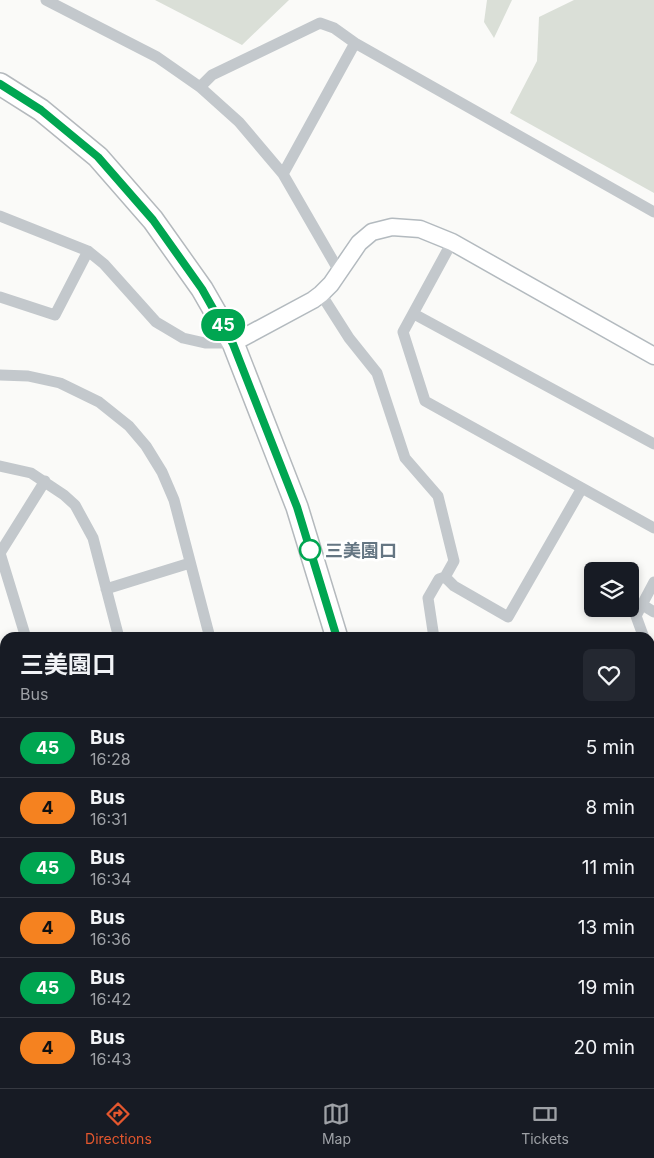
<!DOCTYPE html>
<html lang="en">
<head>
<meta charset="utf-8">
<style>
  :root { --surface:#171b24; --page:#242831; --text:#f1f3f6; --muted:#9ea1a6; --line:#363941; --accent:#e4572e }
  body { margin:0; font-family:Inter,"Noto Sans JP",sans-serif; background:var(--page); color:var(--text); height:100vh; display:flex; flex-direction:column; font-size:19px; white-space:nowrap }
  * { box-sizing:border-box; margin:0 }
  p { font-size:16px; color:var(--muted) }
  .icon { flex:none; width:28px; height:28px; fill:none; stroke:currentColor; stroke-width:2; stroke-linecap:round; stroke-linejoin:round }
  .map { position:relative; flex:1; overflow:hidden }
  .drawer { position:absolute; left:0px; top:632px; width:655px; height:456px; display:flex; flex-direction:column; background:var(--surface); border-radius:15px 15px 0 0; box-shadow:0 2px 8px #0003 }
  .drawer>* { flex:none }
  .badge { padding:0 10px; border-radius:16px; font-size:18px; line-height:32px }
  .buttons { position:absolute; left:584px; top:562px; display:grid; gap:10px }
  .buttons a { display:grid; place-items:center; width:55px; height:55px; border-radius:8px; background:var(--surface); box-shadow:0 2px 8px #0003; font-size:25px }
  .map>.badge { position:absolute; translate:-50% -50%; box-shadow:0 0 0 2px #fff }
  .round { display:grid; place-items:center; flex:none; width:52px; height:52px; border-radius:8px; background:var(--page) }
  .summary { display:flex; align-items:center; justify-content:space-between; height:85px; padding:0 20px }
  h1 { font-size:24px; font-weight:700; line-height:38px }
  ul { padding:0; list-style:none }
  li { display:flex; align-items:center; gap:15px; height:60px; padding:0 20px; border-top:1px solid var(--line) }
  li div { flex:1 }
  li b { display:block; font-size:19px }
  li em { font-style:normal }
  li .badge { min-width:55px; font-weight:700; text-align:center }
  .dock { display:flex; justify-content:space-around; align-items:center; height:70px; border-top:1px solid var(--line); background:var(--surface); font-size:14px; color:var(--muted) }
  .dock a { display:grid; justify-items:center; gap:2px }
  .dock .current { color:var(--accent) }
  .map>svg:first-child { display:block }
  .green { fill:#dadfd7 }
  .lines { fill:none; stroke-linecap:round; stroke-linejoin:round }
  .secondary-casing { stroke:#b3babf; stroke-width:19 }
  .highway-casing { stroke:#b4b9bd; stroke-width:24 }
  .street { stroke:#c3c8cc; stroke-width:11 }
  .secondary { stroke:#fff; stroke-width:16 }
  .highway { stroke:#fff; stroke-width:21 }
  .line-casing { stroke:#fff; stroke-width:11 }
  .line { stroke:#00a651; stroke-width:8 }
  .stop-dot { fill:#fff; stroke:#00a651; stroke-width:2.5 }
  .labels { text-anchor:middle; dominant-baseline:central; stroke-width:5; stroke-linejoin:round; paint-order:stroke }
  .stop-label { font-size:18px; font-weight:bold; fill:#657683; stroke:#fff; text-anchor:start }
</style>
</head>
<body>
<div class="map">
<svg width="654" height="1088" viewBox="0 0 654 1088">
  <rect width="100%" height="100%" fill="#fafaf8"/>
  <path class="green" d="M155 0H289L242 45Z
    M487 0H512L494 38 484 22Z
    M574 0H654V193L510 113 537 61 539 17Z
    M0 944 5 947V1084H150V1087L153 1088H0Z"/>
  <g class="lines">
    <defs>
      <path id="secondary" d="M233 343 313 300 321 294 331 284 359 243 372 232 392 227 420 229 452 242 654 356"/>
      <path id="highway" d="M0 84 41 110 98 157 153 220 202 289 233 343 297 507 337 638
        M550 1084 553 1088"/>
    </defs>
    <use href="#secondary" class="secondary-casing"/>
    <use href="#highway" class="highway-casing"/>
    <path class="street" d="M46 0 157 57 200 87 239 122 283 174 339 271
      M200 87 212 75 320 23 334 28 355 43 654 212
      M283 174 355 43
      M0 216 88 251 104 264 156 322 183 338 205 343H233
      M452 242 403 332 425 401 654 528
      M321 294 349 338 377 373 405 458 438 496 454 561 445 577 454 586 508 617 582 488
      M0 297 55 315 88 251
      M414 314 654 444
      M0 375 28 376 60 383 99 402 129 426 146 446 162 472 174 500 210 638
      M0 466 31 473 64 495 75 505 93 538 119 638
      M106 589 190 563
      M641 604 654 612
      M26 638 0 553 45 481
      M434 638 428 598 439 579 445 577
      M644 638 636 616 654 582
      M0 651 5 649
      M650 655 654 666
      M650 821 654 819
      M0 881 2 887 0 890
      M0 922 5 924
      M650 938 654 939
      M385 1088V1084"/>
    <use href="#secondary" class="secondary"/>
    <use href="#highway" class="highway"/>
  </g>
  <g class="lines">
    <defs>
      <path id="line" d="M0 84 41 110 98 157 153 220 202 289 233 344 297 507 337 638"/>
    </defs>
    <use href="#line" class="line-casing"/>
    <use href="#line" class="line"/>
  </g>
  <circle class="stop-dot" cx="310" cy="550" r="10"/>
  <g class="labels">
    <g class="stop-label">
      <text x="325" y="550">三美園口</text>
    </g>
  </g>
</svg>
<div class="buttons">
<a><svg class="icon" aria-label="layers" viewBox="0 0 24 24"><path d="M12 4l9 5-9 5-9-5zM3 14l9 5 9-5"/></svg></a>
</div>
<b class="badge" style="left:223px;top:325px;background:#00a651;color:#fff">45</b>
<section class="drawer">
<div class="summary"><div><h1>三美園口</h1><p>Bus</p></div><a class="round"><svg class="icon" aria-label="heart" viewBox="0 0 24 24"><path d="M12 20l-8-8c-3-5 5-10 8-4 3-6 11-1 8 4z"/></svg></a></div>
<ul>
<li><span class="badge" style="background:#00a651;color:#fff">45</span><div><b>Bus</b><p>16:28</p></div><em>5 min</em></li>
<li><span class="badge" style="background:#f58220;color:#111">4</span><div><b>Bus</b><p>16:31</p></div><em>8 min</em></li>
<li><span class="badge" style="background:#00a651;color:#fff">45</span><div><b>Bus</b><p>16:34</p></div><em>11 min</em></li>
<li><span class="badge" style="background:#f58220;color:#111">4</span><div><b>Bus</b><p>16:36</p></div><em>13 min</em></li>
<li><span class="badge" style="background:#00a651;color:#fff">45</span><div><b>Bus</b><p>16:42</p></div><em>19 min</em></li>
<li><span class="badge" style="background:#f58220;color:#111">4</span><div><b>Bus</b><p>16:43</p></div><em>20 min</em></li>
</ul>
</section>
</div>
<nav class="dock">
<a class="current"><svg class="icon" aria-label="directions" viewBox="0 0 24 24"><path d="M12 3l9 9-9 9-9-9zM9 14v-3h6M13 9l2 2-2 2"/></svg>Directions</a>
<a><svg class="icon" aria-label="map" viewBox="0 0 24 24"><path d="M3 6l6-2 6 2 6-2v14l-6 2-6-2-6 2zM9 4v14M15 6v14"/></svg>Map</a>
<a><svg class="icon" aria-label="tickets" viewBox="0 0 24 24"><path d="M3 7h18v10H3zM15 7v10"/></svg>Tickets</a>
</nav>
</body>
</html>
